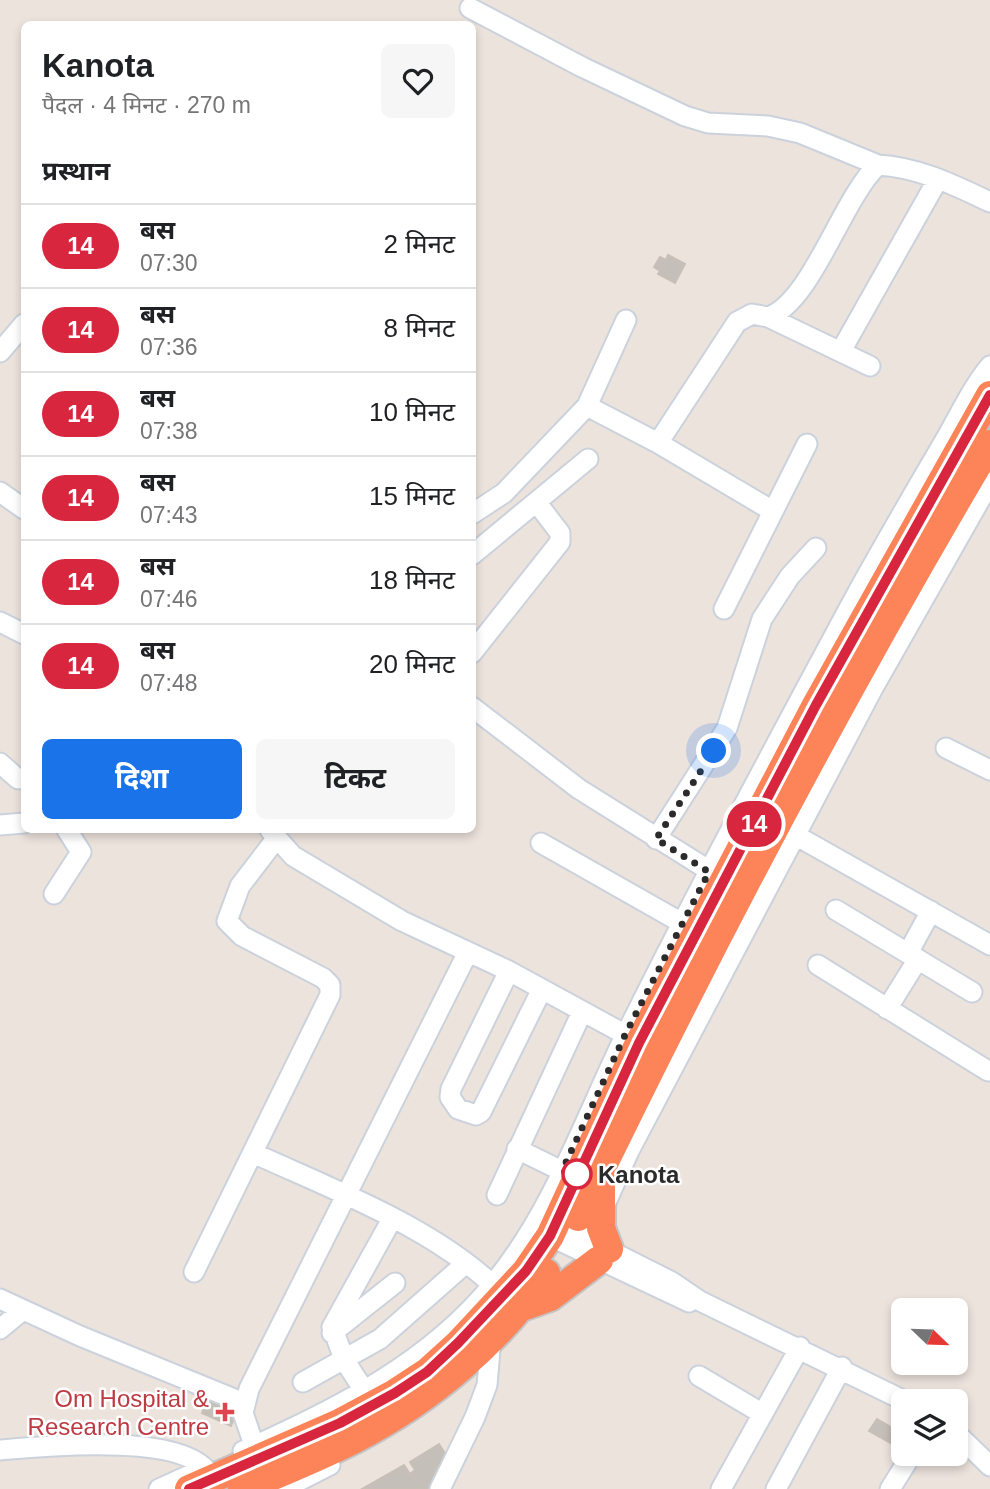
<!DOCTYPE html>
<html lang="hi">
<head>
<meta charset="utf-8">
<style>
  :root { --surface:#fff; --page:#f6f6f6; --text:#202124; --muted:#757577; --line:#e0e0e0; --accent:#1a73e8 }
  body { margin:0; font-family:Arial,"Noto Sans Devanagari",sans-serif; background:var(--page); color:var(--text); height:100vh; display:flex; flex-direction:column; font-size:26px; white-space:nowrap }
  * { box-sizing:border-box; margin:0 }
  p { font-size:23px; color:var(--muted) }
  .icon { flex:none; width:38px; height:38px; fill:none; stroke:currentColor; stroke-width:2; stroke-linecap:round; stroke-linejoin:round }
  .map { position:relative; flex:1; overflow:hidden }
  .side { position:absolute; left:21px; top:21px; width:455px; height:812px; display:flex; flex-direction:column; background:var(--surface); border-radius:10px; box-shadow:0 4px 10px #0003 }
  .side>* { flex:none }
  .badge { padding:0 14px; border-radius:23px; font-size:24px; line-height:46px }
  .needle { width:46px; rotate:113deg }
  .fabs { position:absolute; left:891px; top:1298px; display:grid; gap:14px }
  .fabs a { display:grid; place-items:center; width:77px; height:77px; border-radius:10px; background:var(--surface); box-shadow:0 4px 10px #0003; font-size:35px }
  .you { position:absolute; width:35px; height:35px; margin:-18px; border:5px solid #fff; border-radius:50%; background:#1a73e8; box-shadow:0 0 0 10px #1a73e833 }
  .map>.badge { position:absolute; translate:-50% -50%; box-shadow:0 0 0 4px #fff }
  h2 { padding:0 21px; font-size:26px; line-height:63px }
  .round { display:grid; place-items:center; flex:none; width:74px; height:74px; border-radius:10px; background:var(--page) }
  .overview { display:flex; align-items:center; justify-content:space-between; height:119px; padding:0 21px }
  h1 { font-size:33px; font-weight:700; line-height:52px }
  .cta { display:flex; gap:14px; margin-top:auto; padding:14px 21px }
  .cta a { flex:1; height:80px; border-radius:10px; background:var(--accent); color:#fff; font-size:28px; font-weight:700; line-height:80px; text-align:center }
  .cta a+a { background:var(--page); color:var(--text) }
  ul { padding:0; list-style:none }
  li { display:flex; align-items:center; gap:21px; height:84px; padding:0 21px; border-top:2px solid var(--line) }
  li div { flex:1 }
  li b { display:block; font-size:26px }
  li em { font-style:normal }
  li .badge { min-width:77px; font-weight:700; text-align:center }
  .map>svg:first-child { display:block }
  .building { fill:#c5bfb9; stroke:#c8bfb7; stroke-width:2 }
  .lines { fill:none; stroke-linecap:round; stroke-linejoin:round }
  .minor-casing { stroke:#cbd2dc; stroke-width:23 }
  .highway-casing { stroke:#c4c4c4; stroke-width:32 }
  .minor { stroke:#fff; stroke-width:19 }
  .highway { stroke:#fd8358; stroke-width:28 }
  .line-casing { stroke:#fff; stroke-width:16 }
  .line { stroke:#d7263d; stroke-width:10 }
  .walk { stroke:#2b2b2b; stroke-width:7; stroke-dasharray:0 12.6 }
  .stop-dot { fill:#fff; stroke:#d7263d; stroke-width:3.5 }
  .health-dot { fill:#e0444e; stroke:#fff; stroke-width:2.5 }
  .labels { text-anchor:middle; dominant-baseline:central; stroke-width:5; stroke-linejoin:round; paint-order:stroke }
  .stop-label { font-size:24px; font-weight:bold; fill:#2b2b2b; stroke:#fff; text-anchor:start }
  .health-label { font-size:24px; fill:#be3a42; stroke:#fff; text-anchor:end }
</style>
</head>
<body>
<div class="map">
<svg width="990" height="1489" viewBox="0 0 990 1489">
  <rect width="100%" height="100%" fill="#ede3dd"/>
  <path class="building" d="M668 255 685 264 675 283 658 274 660 271 654 267 660 257 666 260Z
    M210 1397 238 1409 231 1426 202 1413Z
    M877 1419 903 1434V1450L869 1431Z
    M439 1444 448 1458 432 1489H362L404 1465 410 1474 415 1470 410 1462Z"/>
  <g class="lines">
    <defs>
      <path id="minor" d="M470 8 582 67 685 116 708 123 768 126 800 133 878 165
        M768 317 870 366
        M841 351 938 179
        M0 352 24 324
        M587 406 658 443 771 510
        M658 443 737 322 752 314 768 317C812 302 842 198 878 165 918 167 954 185 990 202
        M0 492 24 509
        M472 514 504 493 587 406 626 320
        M472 555 588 459
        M724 609 807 444
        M0 622 24 634
        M472 653 560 542V533L537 503
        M472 707 579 789 718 876
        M946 748 990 770
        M0 763 18 779
        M0 825 24 823
        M270 830 293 856 402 921 509 971 637 1041
        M795 835 990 945
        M656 839 727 728 762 619 790 576 816 548
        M541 843 682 923
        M54 894 81 852 67 830
        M836 910 972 992
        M908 953 931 911
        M818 965 988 1071
        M509 971 451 1089 450 1097 458 1109 476 1115 481 1112 542 989
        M887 1009 918 959
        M517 1149 562 1171
        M253 1153C334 1190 438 1229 501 1293
        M497 1195 582 1012
        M604 1207 629 1151 873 688 990 482
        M547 1219 672 1282 700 1301 907 1402
        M539 1231 689 1302
        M194 1272 330 995V985L323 978 242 936 227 921 240 886 276 839
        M0 1299 80 1336 244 1403
        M0 1329 23 1310
        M332 1333 395 1283
        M699 1376 763 1414
        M303 1382 380 1339 465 1264
        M365 1392 345 1361 332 1327 392 1219
        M956 1433 990 1466
        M254 1445 243 1413 249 1389 468 952
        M0 1450C45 1446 186 1432 210 1475
        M243 1451C335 1410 430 1363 494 1283 554 1210 585 1117 627 1032 697 891 772 752 847 612 877 556 909 502 941 447 957 421 970 390 990 366
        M159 1489 203 1469
        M283 1489 330 1465
        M440 1489 475 1417 487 1385 491 1339
        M721 1489 800 1347
        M776 1489 842 1367
        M890 1489 912 1454"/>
      <path id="highway" d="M601 1177V1228L609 1249
        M578 1217C705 954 841 695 990 444
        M522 1307 550 1297 599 1260
        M189 1489 339 1423 395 1393 427 1372 459 1343 526 1271 550 1236 639 1043 816 705 990 395
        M242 1489C280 1473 318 1458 355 1439 430 1400 498 1343 546 1273"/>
    </defs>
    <use href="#minor" class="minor-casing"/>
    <use href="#highway" class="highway-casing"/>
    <use href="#minor" class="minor"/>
    <use href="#highway" class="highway"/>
  </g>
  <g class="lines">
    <defs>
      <path id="line" d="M189 1489 340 1423 395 1393 427 1372 458 1343 526 1271 550 1236 639 1043 816 705 990 395"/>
    </defs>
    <use href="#line" class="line-casing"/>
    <use href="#line" class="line"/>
    <path class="walk" d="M577 1174 562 1171 625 1035 709 872 656 839 714 751"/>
  </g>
  <circle class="stop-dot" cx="577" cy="1174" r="14"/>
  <path class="health-dot" d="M221.5 1401.5h7v7h7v7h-7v7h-7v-7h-7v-7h7z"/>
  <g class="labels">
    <g class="stop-label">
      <text x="598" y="1174">Kanota</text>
    </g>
    <g class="health-label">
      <text x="209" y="1398">Om Hospital &amp;<tspan x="209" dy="28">Research Centre</tspan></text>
    </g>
  </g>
</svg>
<div class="fabs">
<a><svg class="needle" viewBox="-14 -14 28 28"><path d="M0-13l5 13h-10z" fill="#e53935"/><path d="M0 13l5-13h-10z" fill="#757577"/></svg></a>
<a><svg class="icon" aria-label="layers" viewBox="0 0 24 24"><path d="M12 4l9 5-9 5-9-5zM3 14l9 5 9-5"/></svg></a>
</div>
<div class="you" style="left:714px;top:751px"></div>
<b class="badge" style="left:754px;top:824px;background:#d7263d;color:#fff">14</b>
<section class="side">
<div class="overview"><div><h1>Kanota</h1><p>पैदल · 4 मिनट · 270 m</p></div><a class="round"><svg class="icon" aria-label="heart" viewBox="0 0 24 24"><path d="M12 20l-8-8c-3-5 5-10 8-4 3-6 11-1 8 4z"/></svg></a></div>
<h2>प्रस्थान</h2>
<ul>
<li><span class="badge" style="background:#d7263d;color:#fff">14</span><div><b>बस</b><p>07:30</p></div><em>2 मिनट</em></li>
<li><span class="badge" style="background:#d7263d;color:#fff">14</span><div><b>बस</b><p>07:36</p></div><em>8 मिनट</em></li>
<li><span class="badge" style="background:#d7263d;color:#fff">14</span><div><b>बस</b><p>07:38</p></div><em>10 मिनट</em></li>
<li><span class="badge" style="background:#d7263d;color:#fff">14</span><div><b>बस</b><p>07:43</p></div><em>15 मिनट</em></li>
<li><span class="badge" style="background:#d7263d;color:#fff">14</span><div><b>बस</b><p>07:46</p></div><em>18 मिनट</em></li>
<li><span class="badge" style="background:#d7263d;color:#fff">14</span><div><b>बस</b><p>07:48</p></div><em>20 मिनट</em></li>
</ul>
<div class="cta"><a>दिशा</a><a>टिकट</a></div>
</section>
</div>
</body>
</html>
